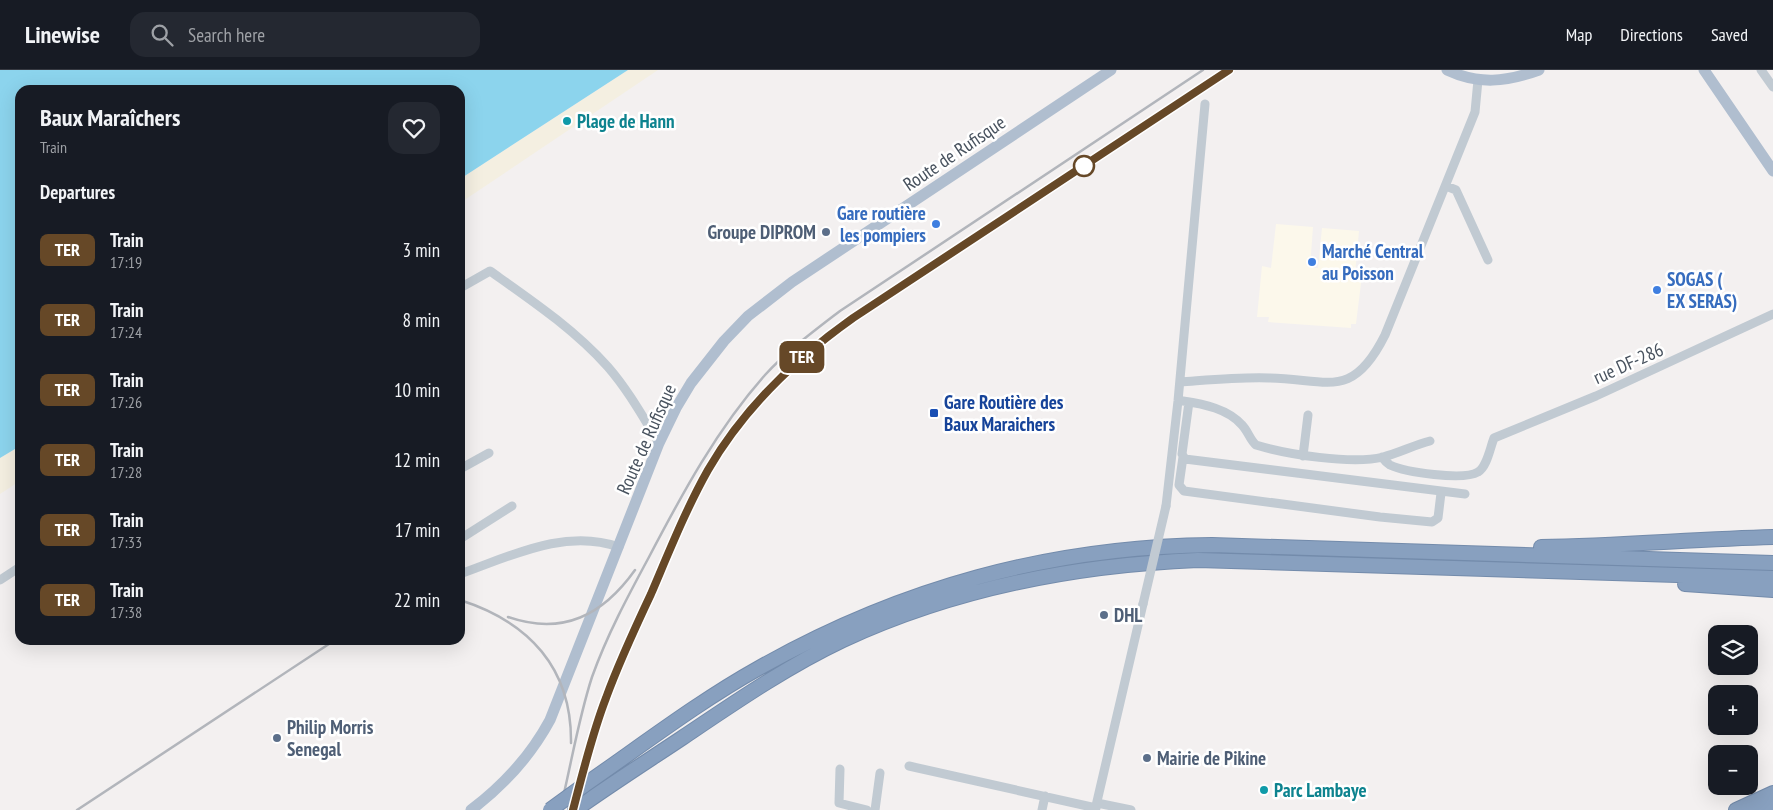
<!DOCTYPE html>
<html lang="en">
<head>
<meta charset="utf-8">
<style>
  :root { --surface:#171b24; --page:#242831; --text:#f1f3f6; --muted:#9ea1a6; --line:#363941 }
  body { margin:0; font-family:"PT Sans Narrow",sans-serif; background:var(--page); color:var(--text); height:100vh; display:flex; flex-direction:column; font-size:19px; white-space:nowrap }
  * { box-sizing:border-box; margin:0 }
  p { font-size:16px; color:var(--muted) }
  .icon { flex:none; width:28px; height:28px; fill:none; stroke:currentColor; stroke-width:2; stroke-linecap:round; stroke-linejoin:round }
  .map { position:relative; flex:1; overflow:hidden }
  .drawer { position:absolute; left:15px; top:15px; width:450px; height:560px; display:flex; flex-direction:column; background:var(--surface); border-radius:15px; box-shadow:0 5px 20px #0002 }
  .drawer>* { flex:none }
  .badge { padding:0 10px; border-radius:8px; font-size:18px; line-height:32px }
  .buttons { position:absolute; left:1708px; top:555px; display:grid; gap:10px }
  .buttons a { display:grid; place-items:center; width:50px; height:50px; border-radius:10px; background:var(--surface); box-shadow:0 5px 20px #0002; font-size:25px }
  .map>.badge { position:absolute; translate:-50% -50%; box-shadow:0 0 0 2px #fff }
  h2 { padding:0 25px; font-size:19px; line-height:45px }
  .round { display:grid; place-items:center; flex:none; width:52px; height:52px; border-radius:15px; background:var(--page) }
  .overview { display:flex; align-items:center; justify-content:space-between; height:85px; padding:0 25px }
  h1 { font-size:24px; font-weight:700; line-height:38px }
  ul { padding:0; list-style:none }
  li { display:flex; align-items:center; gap:15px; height:70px; padding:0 25px }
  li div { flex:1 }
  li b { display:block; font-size:19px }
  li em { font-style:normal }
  li .badge { min-width:55px; font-weight:700; text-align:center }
  header { display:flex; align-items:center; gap:30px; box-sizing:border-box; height:70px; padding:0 25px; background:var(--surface); border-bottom:1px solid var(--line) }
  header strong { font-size:24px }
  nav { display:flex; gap:28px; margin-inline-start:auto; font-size:18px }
  .search { width:350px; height:45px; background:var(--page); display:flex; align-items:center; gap:12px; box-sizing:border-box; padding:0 18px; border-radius:15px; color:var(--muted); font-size:19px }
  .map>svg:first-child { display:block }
  .commercial { fill:#fcf8eb }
  .sand { fill:#f4efe1 }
  .water { fill:#8cd4ed }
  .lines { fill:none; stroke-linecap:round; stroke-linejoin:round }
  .highway-casing { stroke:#738bab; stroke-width:16 }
  .minor { stroke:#c1cad2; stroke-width:9 }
  .major { stroke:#b0becf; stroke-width:11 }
  .highway { stroke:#88a0bf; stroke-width:14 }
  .rail { stroke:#b2b5bb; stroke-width:2.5 }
  .highway-bridge-casing { stroke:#738bab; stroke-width:16; stroke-linecap:butt }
  .minor-bridge { stroke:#c1cad2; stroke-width:9 }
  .highway-bridge { stroke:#88a0bf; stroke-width:14 }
  .line-casing { stroke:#fff; stroke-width:11 }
  .line { stroke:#664827; stroke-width:8 }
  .culture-dot { fill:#0f9aa8; stroke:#fff; stroke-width:2 }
  .stop-dot { fill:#fff; stroke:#664827; stroke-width:2.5 }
  .shop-dot { fill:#3f7fe0; stroke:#fff; stroke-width:2 }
  .service-dot { fill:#5c6f8a; stroke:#fff; stroke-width:2 }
  .transit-dot { fill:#1a4fb4; stroke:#fff; stroke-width:2 }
  .labels { text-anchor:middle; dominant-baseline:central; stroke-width:5; stroke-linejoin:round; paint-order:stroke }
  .culture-label { font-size:19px; font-weight:bold; fill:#0d838f; stroke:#fff; text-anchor:start }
  .street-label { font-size:19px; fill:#48525e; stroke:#fff }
  .shop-label { font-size:19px; font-weight:bold; fill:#366cbe; stroke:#fff; text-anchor:start }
  .service-label { font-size:19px; font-weight:bold; fill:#4e5e75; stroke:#fff; text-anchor:start }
  .transit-label { font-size:19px; font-weight:bold; fill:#164399; stroke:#fff; text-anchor:start }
</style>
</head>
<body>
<header>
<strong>Linewise</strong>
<div class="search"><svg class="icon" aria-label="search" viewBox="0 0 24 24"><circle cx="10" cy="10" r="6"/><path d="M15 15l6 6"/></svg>Search here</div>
<nav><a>Map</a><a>Directions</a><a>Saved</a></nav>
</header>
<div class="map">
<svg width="1773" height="740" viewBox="0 0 1773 740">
  <rect width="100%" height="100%" fill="#f3f0f0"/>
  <path class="commercial" d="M1276 154 1313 157 1310 198H1318L1322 158 1359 161 1355 204 1362 205 1356 254H1351V258L1268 252 1269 247H1257L1262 196 1271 198Z"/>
  <path class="sand" d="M628 0H658L460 133V109Z
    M20 376V411L0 424V388Z"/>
  <path class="water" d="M0 0H628L460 109V20H20V376L0 388Z"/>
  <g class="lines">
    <defs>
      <path id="highway" d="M1541 477C1619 476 1696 469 1773 467
        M1685 514 1773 520
        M583 716C641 676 698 632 759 598 901 518 1049 477 1212 475L1773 493
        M575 740C610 715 646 692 682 668 734 633 786 597 843 570 955 518 1076 495 1198 490L1773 508
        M1736 740 1773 723
        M1761 740 1773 735"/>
    </defs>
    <use href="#highway" class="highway-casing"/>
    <path class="minor" d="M1761 0 1773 17
      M1446 116 1456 120 1488 190
      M460 218 490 201C531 230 574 259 608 297 628 320 643 347 659 373
      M1180 312C1209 310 1239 307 1269 308 1328 309 1352 331 1385 265L1475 42 1478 10
      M1183 331C1204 334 1228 339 1242 355 1248 361 1250 370 1256 375 1286 384 1352 395 1383 387 1399 383 1414 375 1430 371
      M1189 332 1182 384 1185 389 1465 424
      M1303 386 1308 345
      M1183 387 1179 415 1184 421 1380 447 1432 452 1438 448 1441 423
      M1382 387C1384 390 1387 393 1390 395 1405 402 1463 411 1478 402 1487 397 1490 378 1494 368L1596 326 1773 244
      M460 399 489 383
      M1166 436 1178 331 1205 34
      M460 469 512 436
      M460 504C511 486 565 458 619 477
      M0 510 20 497
      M909 696 1096 738
      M840 699 839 733 867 740
      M1097 733 1131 740
      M875 740 880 703
      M1042 740 1045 726
      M1095 740 1143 534"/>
    <path class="major" d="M1447 0C1479 15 1506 12 1539 0
      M1704 0 1773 101
      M471 740C504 715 530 687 550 650L659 373 676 338 691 313 724 271 748 246 792 212 1111 0"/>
    <use href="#highway" class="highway"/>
    <path class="rail" d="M460 530C529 552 572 598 571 673
      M508 547C563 566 603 545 635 500
      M77 740 335 570
      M560 740C571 696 578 650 592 607 607 565 628 526 649 487 682 424 717 359 765 305 787 281 814 261 840 241L1203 0
      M573 740 589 679 614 607 708 400 745 347 777 310 819 273 853 248 1229 0"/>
    <defs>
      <path id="highway-bridge" d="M550 740 583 716"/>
    </defs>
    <use href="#highway-bridge" class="highway-bridge-casing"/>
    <path class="minor-bridge" d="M1143 534 1166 436"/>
    <use href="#highway-bridge" class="highway-bridge"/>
  </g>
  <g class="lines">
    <defs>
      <path id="line" d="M573 740C583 702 592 664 606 628 619 592 635 558 651 524 669 482 686 439 708 400 744 338 795 289 853 248L1229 0"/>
    </defs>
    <use href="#line" class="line-casing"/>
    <use href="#line" class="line"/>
  </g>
  <g class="culture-dot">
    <circle cx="567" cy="51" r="5"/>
    <circle cx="1264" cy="720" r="5"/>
  </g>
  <circle class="stop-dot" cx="1084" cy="96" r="10"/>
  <g class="shop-dot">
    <circle cx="936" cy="154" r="5"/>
    <circle cx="1312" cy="192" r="5"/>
    <circle cx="1657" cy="220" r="5"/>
  </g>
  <g class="service-dot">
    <circle cx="826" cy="162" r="5"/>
    <circle cx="1104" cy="545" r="5"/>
    <circle cx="277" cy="668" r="5"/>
    <circle cx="1147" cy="688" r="5"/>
  </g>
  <rect class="transit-dot" x="929" y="338" width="10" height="10" rx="2.5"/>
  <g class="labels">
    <g class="culture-label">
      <text x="577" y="51">Plage de Hann</text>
      <text x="1274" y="720">Parc Lambaye</text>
    </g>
    <g class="street-label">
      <text transform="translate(954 83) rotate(-34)">Route de Rufisque</text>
      <text transform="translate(1628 293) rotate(-24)">rue DF-286</text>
      <text transform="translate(646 369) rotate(-66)">Route de Rufisque</text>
    </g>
    <g class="shop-label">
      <text x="926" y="143" text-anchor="end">Gare routière<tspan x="926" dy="22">les pompiers</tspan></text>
      <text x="1322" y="181">Marché Central<tspan x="1322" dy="22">au Poisson</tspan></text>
      <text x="1667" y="209">SOGAS (<tspan x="1667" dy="22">EX SERAS)</tspan></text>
    </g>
    <g class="service-label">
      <text x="816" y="162" text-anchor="end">Groupe DIPROM</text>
      <text x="1114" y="545">DHL</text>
      <text x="287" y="657">Philip Morris<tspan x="287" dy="22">Senegal</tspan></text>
      <text x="1157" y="688">Mairie de Pikine</text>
    </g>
    <g class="transit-label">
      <text x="944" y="332">Gare Routière des<tspan x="944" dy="22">Baux Maraichers</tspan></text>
    </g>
  </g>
</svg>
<div class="buttons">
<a><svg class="icon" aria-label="layers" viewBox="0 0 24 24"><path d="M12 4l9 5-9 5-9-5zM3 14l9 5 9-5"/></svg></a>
<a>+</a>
<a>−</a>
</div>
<b class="badge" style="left:802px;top:287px;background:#664827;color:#fff">TER</b>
<section class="drawer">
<div class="overview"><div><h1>Baux Maraîchers</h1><p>Train</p></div><a class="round"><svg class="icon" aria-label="heart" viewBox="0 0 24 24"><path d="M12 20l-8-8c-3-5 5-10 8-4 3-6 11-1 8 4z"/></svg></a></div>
<h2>Departures</h2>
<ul>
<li><span class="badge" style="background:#664827;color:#fff">TER</span><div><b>Train</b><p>17:19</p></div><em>3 min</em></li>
<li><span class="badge" style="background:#664827;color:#fff">TER</span><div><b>Train</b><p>17:24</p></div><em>8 min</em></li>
<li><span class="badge" style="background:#664827;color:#fff">TER</span><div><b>Train</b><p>17:26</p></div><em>10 min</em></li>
<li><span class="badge" style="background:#664827;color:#fff">TER</span><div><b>Train</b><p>17:28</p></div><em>12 min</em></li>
<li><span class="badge" style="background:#664827;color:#fff">TER</span><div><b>Train</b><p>17:33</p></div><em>17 min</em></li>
<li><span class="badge" style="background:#664827;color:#fff">TER</span><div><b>Train</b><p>17:38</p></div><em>22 min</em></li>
</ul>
</section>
</div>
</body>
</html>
